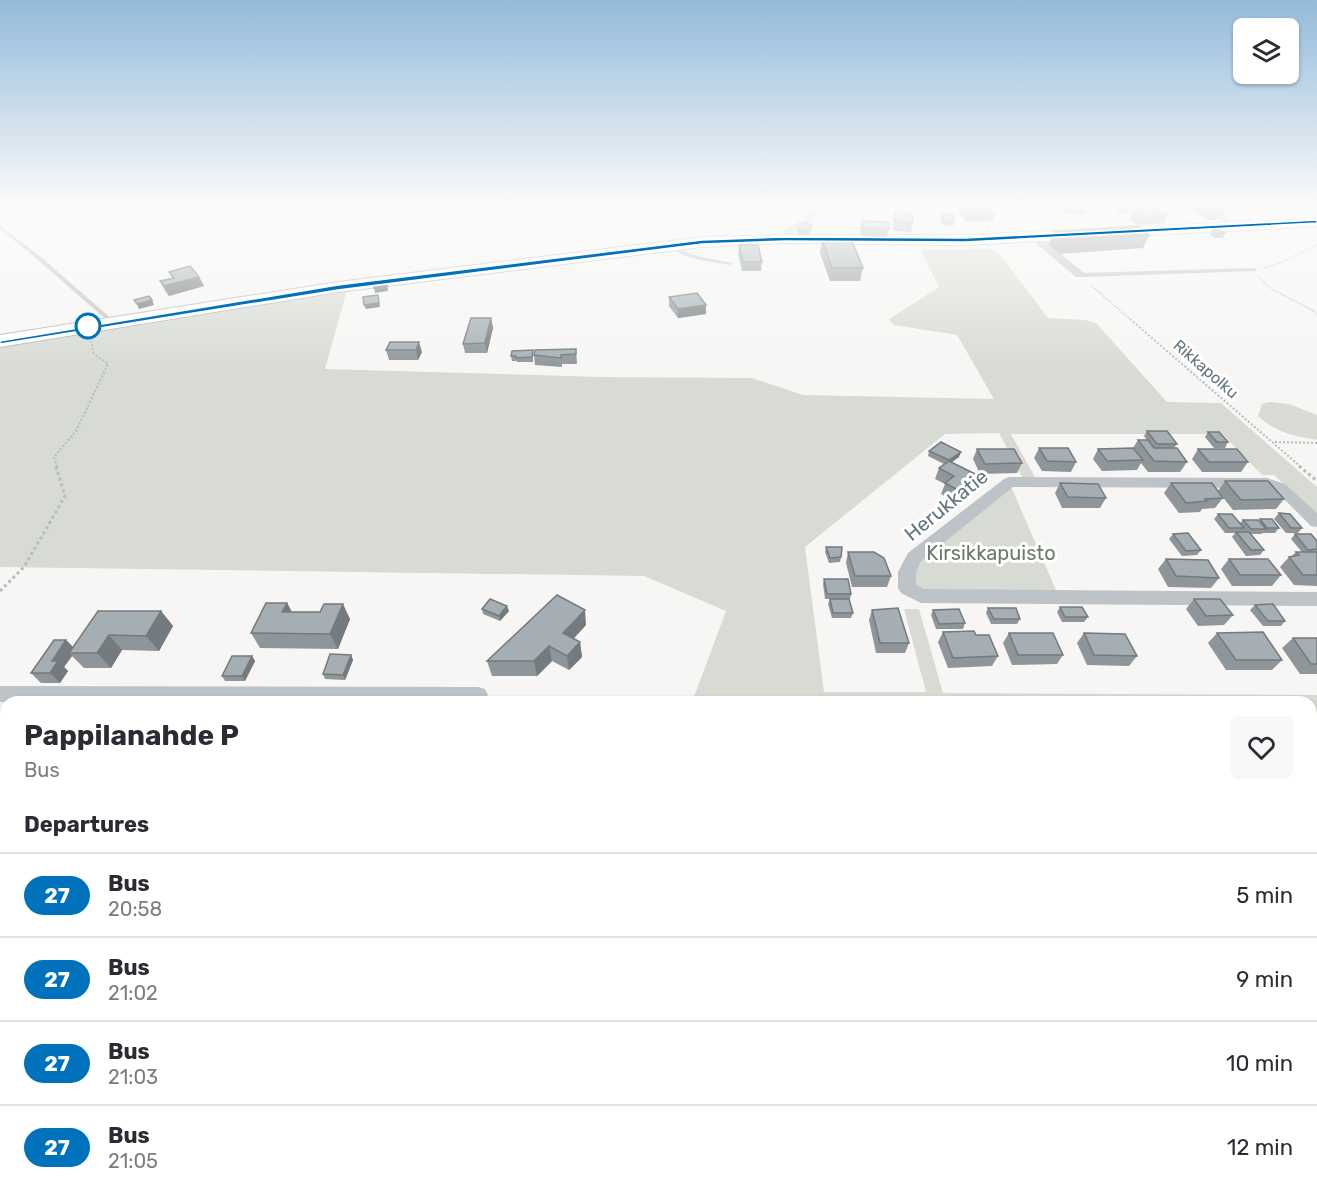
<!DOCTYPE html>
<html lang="en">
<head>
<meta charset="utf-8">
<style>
  :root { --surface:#fff; --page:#f7f7f7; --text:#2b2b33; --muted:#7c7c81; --line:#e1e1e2 }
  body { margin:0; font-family:Rubik,sans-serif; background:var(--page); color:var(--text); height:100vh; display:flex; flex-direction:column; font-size:22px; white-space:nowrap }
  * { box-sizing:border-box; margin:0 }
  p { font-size:20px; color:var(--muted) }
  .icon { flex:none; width:33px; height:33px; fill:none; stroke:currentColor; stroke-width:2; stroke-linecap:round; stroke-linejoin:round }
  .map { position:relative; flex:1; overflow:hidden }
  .details { position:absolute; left:0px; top:696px; width:1317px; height:506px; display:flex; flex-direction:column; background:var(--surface); border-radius:18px 18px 0 0; box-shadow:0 2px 4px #0004 }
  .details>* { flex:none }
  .badge { padding:0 12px; border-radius:20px; font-size:21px; line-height:39px }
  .controls { position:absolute; left:1233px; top:18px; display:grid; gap:12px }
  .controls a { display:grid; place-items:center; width:66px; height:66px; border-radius:9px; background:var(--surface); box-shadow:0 2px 4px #0004; font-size:30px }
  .map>.badge { position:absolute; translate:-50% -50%; box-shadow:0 0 0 3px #fff }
  h2 { padding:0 24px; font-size:22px; line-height:54px }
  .round { display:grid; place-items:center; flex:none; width:63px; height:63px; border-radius:9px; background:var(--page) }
  .summary { display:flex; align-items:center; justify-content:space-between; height:102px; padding:0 24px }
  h1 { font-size:28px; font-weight:700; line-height:45px }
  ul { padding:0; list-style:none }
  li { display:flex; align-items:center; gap:18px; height:84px; padding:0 24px; border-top:2px solid var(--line) }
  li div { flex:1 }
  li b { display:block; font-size:22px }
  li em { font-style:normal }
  li .badge { min-width:66px; font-weight:700; text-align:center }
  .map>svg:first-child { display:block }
  .green { fill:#d7dbd3 }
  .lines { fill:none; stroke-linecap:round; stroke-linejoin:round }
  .secondary-casing { stroke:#b0b7ba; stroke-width:2 }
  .path-far3 { stroke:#b8bcbe; stroke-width:1.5; stroke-dasharray:1.5 1.5; stroke-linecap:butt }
  .path-far2 { stroke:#b8bcbe; stroke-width:2; stroke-dasharray:2 2; stroke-linecap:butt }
  .path-far1 { stroke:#b8bcbe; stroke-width:3; stroke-dasharray:3 3; stroke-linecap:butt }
  .path { stroke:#b8bcbe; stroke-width:4.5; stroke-dasharray:4.5 4.5; stroke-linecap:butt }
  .lane { fill:#bdc3c6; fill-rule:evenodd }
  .street { fill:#bdc3c6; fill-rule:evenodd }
  .secondary { fill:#fff; fill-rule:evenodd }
  .wall { fill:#8e969a }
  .shaded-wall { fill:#747a7d }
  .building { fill:#a5afb3; stroke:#747a7d; stroke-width:1.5 }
  .line { fill:#0072bc; stroke:#fff; stroke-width:1.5 }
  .stop-dot { fill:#fff; stroke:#0072bc; stroke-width:3 }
  .labels { text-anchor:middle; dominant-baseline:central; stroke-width:6; stroke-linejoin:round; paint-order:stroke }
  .far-street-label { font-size:16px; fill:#63757e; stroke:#fff }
  .street-label { font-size:20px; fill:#63757e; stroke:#fff }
  .park-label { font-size:20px; fill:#6c7b65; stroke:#fff }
</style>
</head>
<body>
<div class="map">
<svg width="1317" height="1201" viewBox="0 0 1317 1201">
  <rect width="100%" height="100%" fill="#f7f6f4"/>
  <path class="green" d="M990 249 1000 254 1048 318 1085 320 1096 323 1167 402 1221 403 1317 487V515L1274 475H1262L1222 434H1011L1035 477H1022L999 433 945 434 805 547 824 692H926L904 609H919L943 693 1317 695V819H1311V702H692L726 611 644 576 0 567V345L347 290 325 369 603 377 752 378 803 395 994 399 957 335 894 325 889 319 939 287 921 250Z
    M1269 402 1289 404 1317 415V440C1294 436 1275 432 1258 416L1262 404Z
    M1009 482 1059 597 921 596 907 588 908 567Z
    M0 714H6V1196H279L275 1201H0Z"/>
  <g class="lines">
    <defs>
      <path id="secondary" d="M1317 218V226L965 245 785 243 702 247 338 292 0 347V335L338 282 702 237 785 235H965Z"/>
    </defs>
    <use href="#secondary" class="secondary-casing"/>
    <path class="path-far3" d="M1087 204 1111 219
      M1264 268 1278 264 1317 245
      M1259 277 1270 288 1317 313
      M1092 286 1131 320"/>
    <path class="path-far2" d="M1130 319 1301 467
      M1275 442 1317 443
      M57 467 54 457 76 431 108 364 94 354 91 341"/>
    <path class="path-far1" d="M1299 466 1317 481
      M0 591 24 567 65 496 56 466"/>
    <path class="path" d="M840 1196 841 1201"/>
    <path class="lane" d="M776 204H784L809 211 812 204H816L813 213 811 214Z
      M0 226 41 257 114 321V323H110L37 259 0 229Z
      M671 243 692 255 733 263 730 265C709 261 685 261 668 245Z
      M1254 268 1257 270 1256 271 1080 277 1077 275 1080 273Z"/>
    <path class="street" d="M1195 204H1206L1240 225 1232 227Z
      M811 210 816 213C813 227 794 228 789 241H781L783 231 806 217 808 211Z
      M1032 236H1040L1084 273V277H1076L1032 240Z
      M1009 477 1267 478 1285 484 1317 513V527L1311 526 1275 490 1266 488 1013 487 921 561 916 572V585L924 589 1317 592V606L921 603 901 593 898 588V572L908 553 1004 479Z
      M0 686 478 687 485 689 488 695 482 702H0Z
      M1311 967H1317V993H1311Z
      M588 1196H623L621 1201H585Z"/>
    <use href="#secondary" class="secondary"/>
  </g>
  <path class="wall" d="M820 204H832V206Z
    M878 204H906L905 207H900Z
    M908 204H919L918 208 907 207Z
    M1056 204H1087L1088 206 1085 214H1068Z
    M1116 204H1131L1129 208 1131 209 1129 213 1120 214 1114 210 1116 205H1118Z
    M1182 204H1213L1224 210 1220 219 1208 220Z
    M961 206 995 213 993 221 967 222 959 214Z
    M1132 211 1168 214 1164 223 1137 225 1129 219Z
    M895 212 913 223 911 232 893 231V221Z
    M942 214 955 221 953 226 942 225 940 218Z
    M862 221 889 229 887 237 861 236 860 229Z
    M812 229 808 235 797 234 798 230Z
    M1212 230 1225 233 1223 238H1215L1210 235Z
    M1054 232 1149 235 1143 248 1060 254 1049 245Z
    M822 239 863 268 860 281H830L820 253Z
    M739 245 762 262 761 271H742L738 254Z
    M169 272 199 277 204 286 169 296 165 291 160 281 172 278Z
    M669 297 706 314 678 318 669 306Z
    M491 318 493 328 487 353H465L463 344Z
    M390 342 422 352 418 360H389L386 350Z
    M576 349 577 364H562V367L535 365 534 355Z
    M533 355V362H517V361H512L511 356Z
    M1147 431 1177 444 1174 448 1187 462 1180 472H1148L1141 463 1137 470 1102 471 1093 459 1098 449 1133 448 1138 440H1147L1144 436Z
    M1208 432 1228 442 1225 448H1214L1205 437Z
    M1039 448 1076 462 1071 472 1042 471 1034 458Z
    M977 449 1022 463 1017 473 980 474 973 459Z
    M1198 449 1248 462 1241 472H1202L1192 459Z
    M929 451 959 457 952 462 973 485 954 501 941 494 945 484 935 479 939 468 944 464 928 456Z
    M1225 481 1284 499 1276 509 1233 510 1218 491Z
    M1060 483 1106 498 1100 508H1062L1055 493Z
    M1171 483 1223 498 1215 508 1202 509 1200 512 1179 513 1164 493Z
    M1279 513 1302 528 1298 533H1286L1274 519Z
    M1218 514 1240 523 1243 520 1259 521 1260 519 1279 528 1275 533H1263L1261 534H1251L1264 550 1260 555 1246 556 1232 537 1235 533H1225L1214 519Z
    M1173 534 1201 550 1197 555 1182 556 1169 539Z
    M1295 534 1317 541V586L1294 585 1280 567 1289 557 1292 556 1296 552H1302L1291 539Z
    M826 547 841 557 840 562 829 563 825 552Z
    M848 552 891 576 887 587H852L846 563Z
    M1166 559 1219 578 1211 588 1168 587 1158 569Z
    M1229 559 1281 575 1272 586H1232L1221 569Z
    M824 579 851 594 850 599H825L823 584Z
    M830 599 853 613 851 618H832L828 604Z
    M1194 599 1233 615 1224 625 1198 626 1186 609Z
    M287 603 292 612 350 619 338 649 260 648 251 633Z
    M1255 605 1285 621 1281 626H1263L1250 610Z
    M1060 607 1088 617 1084 622H1062L1057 612Z
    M988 608 1020 619 1017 624H991L986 613Z
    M482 609 509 611 500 621 483 614Z
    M872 610 909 643 905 653H876L869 620Z
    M933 610 965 623 963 629H936L931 615Z
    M161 611 173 626 159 651 122 650 111 668H84L72 656 64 667 68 671 60 683H41L31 673 66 640 73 647Z
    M586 625 573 639 580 642 582 657 569 670 552 661 537 676H492L487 661Z
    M943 632 976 635 998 656 992 666 948 668 938 642Z
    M1009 633 1063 655 1057 664 1012 665 1003 643Z
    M1084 633 1137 656 1129 666 1087 665 1077 643Z
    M1217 633 1282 660 1272 670H1226L1208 643Z
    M1293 638H1317V674H1300L1282 648Z
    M351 655 353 660 345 680 325 679 323 674Z
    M252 656 255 661 245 681H225L222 676Z
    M1311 1002 1317 1009V1048H1311Z
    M1311 1077H1317V1161H1311Z"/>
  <path class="shaded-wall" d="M901 204H906L905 207H900Z
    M199 277 204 286 169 296 164 286Z
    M387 281 388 291 375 293 374 288Z
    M378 295 380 307 366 309 364 305Z
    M152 300 154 305 139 309 137 304Z
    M706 305V314L678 318V309Z
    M491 318 493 328 487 353 485 343Z
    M419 342 422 352 418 360 416 350Z
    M961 452 959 457 947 465 949 460Z
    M977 475 973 485 954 501 958 490Z
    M287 603 295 618 282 612Z
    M343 604 350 619 338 649 330 634Z
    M507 606 509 611 500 621 499 616Z
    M585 610 586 625 565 648 563 633Z
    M161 611 173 626 159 651 146 636Z
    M109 635 122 650 111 668 97 653Z
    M66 640 76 650 69 653 72 656 64 667 68 671 60 683 50 673 52 661Z
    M580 642 582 657 569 670 567 656Z
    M549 646 552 661 537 676 534 661Z
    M351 655 353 660 345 680 343 675Z
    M252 656 255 661 245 681 242 676Z
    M357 1196H364L368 1201H361Z
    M488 1196H493L497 1201H491Z"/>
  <path class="building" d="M1069 204H1087L1088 206H1071Z
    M1200 204H1213L1224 210 1212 211Z
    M988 205 995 213 969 214 961 206Z
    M1116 205H1124L1131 209 1122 210Z
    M1147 208 1159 209 1168 214 1141 216 1132 211Z
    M895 212 912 213 913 223 895 222Z
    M942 214H953L955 221H943Z
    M862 221 889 222V229L863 227Z
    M802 223 812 225 809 231 798 230Z
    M1137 226 1149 235 1065 240 1054 232Z
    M1212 230H1219L1225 233 1217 234Z
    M822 239H851L863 268H832Z
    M739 245H758L762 262H743Z
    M190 266 199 277 164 286 160 281 174 278 169 272Z
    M387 281V286L374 288V283Z
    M697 293 706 305 678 309 669 297Z
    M378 295 379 303 364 305 363 297Z
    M149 296 152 300 137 304 134 300Z
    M471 318H491L485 343 463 344Z
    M390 342H419L416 350H386Z
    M576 349V354L561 355V358L534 355 535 350Z
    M533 350 532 357 516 358V356H511L512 351Z
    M1147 431H1167L1177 444H1157Z
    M1208 432H1219L1228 442H1217Z
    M1138 440H1148L1154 448H1177L1187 462 1154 461Z
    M941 442 961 452 949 460 929 451Z
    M1039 448H1068L1076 462 1047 461Z
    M1133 448 1143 460 1107 461 1098 449Z
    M977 449H1014L1022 463 985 464Z
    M1198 449H1237L1248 462H1209Z
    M949 461 977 475 958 490 945 483 954 476 939 468Z
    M1225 481H1268L1284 499 1241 500Z
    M1060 483 1098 484 1106 498 1068 497Z
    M1171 483H1212L1223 498 1205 499 1207 501 1186 503Z
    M1279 513 1290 514 1302 528H1291Z
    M1218 514H1232L1244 528H1229Z
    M1260 519H1272L1279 528H1267Z
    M1243 520H1258L1266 529H1251Z
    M1236 532H1249L1264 550H1251Z
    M1188 533 1201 550 1186 551 1173 534Z
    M1295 534H1311L1317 541V549L1308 550Z
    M826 547H842L841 557 830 558Z
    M848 552H874L884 558 891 576H855Z
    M1296 552H1317V575H1303L1289 557 1299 555Z
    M1166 559 1208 560 1219 578 1176 576Z
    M1229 559H1268L1281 575H1240Z
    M824 579H848L851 594H827Z
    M557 595 585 610 563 633 580 642 567 656 549 646 534 661H487Z
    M490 599 507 606 499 616 482 609Z
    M830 599H849L853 613H833Z
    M1194 599H1220L1233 615 1206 616Z
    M266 603H287L282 612H320L324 604H343L330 634 251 633Z
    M1273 604 1285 621H1268L1255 605Z
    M1060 607H1082L1088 617H1065Z
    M898 608 909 643H880L872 610Z
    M988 608H1016L1020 619H994Z
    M959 609 965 623 939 624 933 610Z
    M98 611H161L146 636 109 635 97 653H69Z
    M974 631 976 635H989L998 656 953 658 943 632Z
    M1263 632 1282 660H1236L1217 633Z
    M1009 633H1053L1063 655H1018Z
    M1084 633 1125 634 1137 656 1094 655Z
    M1293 638H1317V664H1311Z
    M54 640H66L52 661H58L50 673H31Z
    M330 654 351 655 343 675 323 674Z
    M232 656H252L242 676H222Z
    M1311 1002H1314L1317 1009V1043H1311Z
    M1311 1077H1317V1157H1311Z
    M323 1196H357L361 1201H318Z
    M421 1196H488L491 1201H415Z"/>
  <linearGradient id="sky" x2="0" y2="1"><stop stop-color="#93bada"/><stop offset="0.55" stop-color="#fbfbfa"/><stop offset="1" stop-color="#fbfbfa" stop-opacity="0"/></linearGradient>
  <rect width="1317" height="372" fill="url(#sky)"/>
  <path class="line" d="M1317 220V223L965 242 785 241 702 244 338 290 0 344V341L338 285 702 240 785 237 965 238Z"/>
  <circle class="stop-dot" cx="88" cy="326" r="12"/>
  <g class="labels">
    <g class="far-street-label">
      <text transform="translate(1206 369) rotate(41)">Rikkapolku</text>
    </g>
    <g class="street-label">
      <text transform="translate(946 505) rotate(-39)">Herukkatie</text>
    </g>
    <g class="park-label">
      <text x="991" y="553">Kirsikkapuisto</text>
    </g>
  </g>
</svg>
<div class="controls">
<a><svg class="icon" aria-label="layers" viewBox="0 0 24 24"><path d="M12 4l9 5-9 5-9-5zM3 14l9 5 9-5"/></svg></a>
</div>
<section class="details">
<div class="summary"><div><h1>Pappilanahde P</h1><p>Bus</p></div><a class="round"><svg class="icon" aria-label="heart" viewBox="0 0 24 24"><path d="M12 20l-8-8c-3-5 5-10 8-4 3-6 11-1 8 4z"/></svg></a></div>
<h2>Departures</h2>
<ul>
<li><span class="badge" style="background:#0072bc;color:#fff">27</span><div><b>Bus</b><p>20:58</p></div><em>5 min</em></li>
<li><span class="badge" style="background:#0072bc;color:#fff">27</span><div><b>Bus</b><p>21:02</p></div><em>9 min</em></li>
<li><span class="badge" style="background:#0072bc;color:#fff">27</span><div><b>Bus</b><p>21:03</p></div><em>10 min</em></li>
<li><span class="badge" style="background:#0072bc;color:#fff">27</span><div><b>Bus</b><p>21:05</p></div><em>12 min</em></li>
</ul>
</section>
</div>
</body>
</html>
